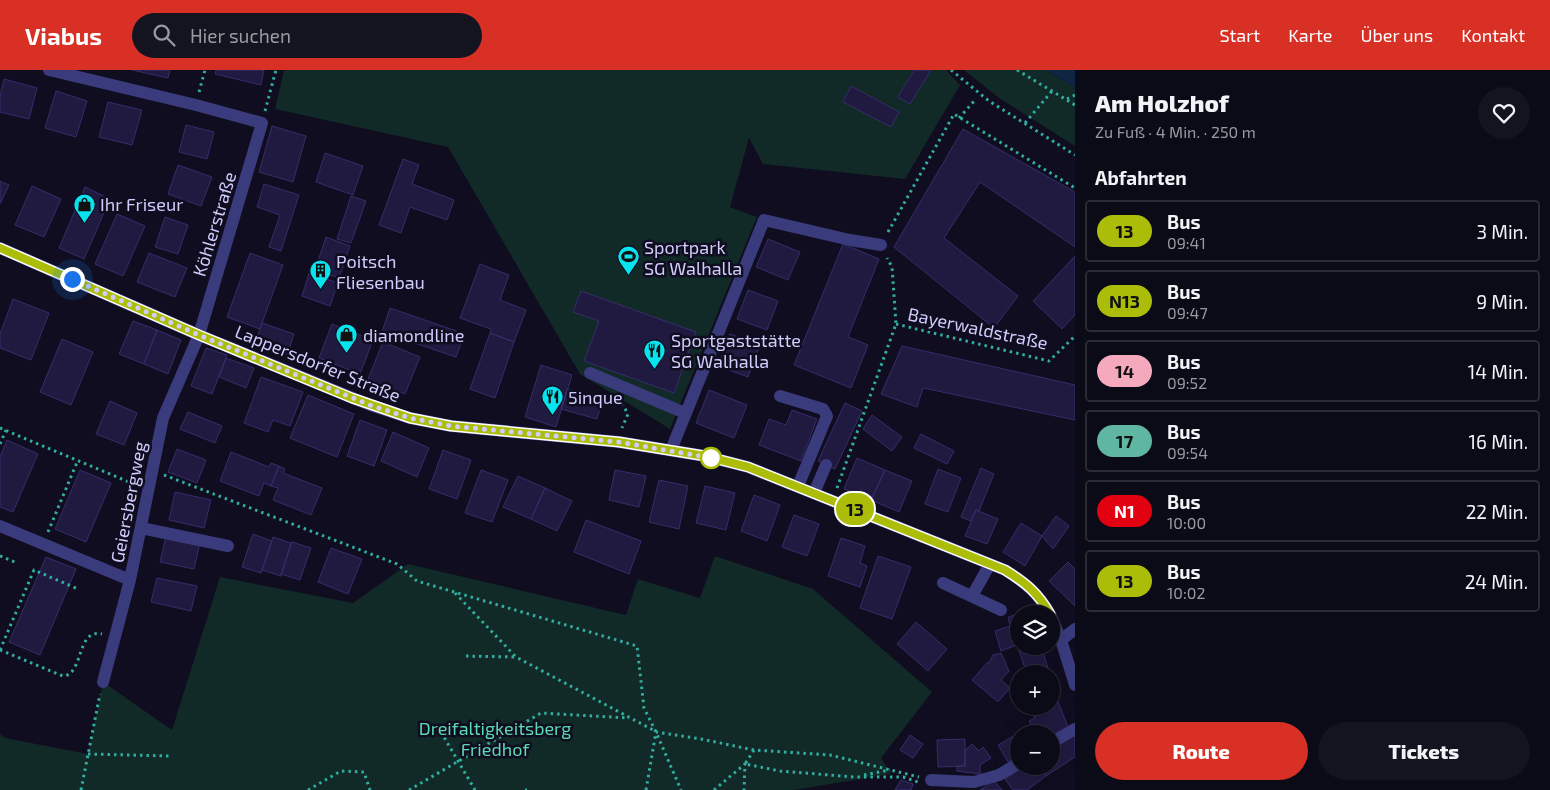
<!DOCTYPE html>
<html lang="de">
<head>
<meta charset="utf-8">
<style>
  :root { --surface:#0b0a17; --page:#141320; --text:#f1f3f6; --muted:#9a9aa1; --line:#2b2b36; --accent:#d93025 }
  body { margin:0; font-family:"Exo 2",sans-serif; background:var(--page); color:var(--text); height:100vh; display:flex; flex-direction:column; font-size:19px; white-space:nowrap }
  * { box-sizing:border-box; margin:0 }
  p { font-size:16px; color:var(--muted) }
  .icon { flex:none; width:28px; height:28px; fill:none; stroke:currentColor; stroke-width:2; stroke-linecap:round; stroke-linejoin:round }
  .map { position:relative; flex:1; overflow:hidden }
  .drawer { display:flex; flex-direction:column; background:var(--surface); width:475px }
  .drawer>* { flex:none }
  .badge { padding:0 10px; border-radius:16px; font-size:18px; line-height:32px }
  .tools { position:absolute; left:1010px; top:535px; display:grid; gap:10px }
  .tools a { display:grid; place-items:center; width:50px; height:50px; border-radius:50%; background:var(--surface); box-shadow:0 5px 20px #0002,0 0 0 1px var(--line); font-size:25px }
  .you { position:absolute; width:25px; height:25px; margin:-12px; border:4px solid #fff; border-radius:50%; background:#1a73e8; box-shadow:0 0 0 8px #1a73e833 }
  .map>.badge { position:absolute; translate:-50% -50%; box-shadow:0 0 0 2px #fff }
  h2 { padding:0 20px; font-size:19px; line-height:45px }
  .round { display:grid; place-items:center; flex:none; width:52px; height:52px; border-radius:26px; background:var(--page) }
  .headline { display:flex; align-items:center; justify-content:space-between; height:85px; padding:0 20px }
  h1 { font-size:24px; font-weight:800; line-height:38px }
  .button { display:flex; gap:10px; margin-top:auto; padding:10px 20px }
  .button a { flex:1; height:58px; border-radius:30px; background:var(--accent); color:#fff; font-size:20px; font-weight:800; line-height:58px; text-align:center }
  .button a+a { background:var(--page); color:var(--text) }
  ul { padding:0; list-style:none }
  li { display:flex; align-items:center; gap:15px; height:62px; margin:0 10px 8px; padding:0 10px; border:2px solid var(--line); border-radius:5px }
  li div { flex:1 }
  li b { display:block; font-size:19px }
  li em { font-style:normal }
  li .badge { min-width:55px; font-weight:700; text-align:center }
  header { display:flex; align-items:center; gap:30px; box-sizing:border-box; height:70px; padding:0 25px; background:var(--accent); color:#fff }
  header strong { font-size:24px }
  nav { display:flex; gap:28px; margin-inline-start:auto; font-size:18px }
  .search { width:350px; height:45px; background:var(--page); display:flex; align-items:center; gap:12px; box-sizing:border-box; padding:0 18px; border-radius:28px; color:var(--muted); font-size:19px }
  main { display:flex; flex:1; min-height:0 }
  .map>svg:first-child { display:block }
  .green { fill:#112927 }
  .water { fill:#0e2543 }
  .building { fill:#201a40; stroke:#362d6b }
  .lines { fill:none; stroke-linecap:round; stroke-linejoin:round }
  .path { stroke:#32ad9f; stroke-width:3; stroke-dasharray:2.5 4; stroke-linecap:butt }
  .minor { stroke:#3a3b7d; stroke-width:12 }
  .line-casing { stroke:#fff; stroke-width:11 }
  .line { stroke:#abbd09; stroke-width:8 }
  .walk { stroke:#d0cdfd; stroke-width:5; stroke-dasharray:0 9 }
  .stop-dot { fill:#fff; stroke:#abbd09; stroke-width:2.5 }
  .labels { text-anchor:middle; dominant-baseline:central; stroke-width:5; stroke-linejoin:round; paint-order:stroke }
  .poi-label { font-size:18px; fill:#d0cdfd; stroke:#0f0d1f; text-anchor:start }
  .street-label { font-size:18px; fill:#d0cdfd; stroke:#0f0d1f }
  .park-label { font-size:18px; fill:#5cdab4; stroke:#0f0d1f }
</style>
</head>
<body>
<header>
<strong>Viabus</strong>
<div class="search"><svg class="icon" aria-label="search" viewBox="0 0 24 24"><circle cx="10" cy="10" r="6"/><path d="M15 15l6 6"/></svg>Hier suchen</div>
<nav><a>Start</a><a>Karte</a><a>Über uns</a><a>Kontakt</a></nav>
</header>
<main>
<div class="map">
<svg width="1075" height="720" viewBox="0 0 1075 720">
  <rect width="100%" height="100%" fill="#0f0d1f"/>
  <path class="green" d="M284 0H946L960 15 905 109 763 94 749 68 730 137 757 147 670 359 580 304 448 77 275 39Z
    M964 0H1046L1075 17V76L999 28Z
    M715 486 813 519 932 622 881 688 891 704 794 720H0V664L5 668 88 684 103 612 172 660 220 507 353 533 408 494 626 545 638 509 700 528Z"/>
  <path class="water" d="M1046 0H1075V17Z"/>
  <path class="building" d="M132 0H170L168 8Z
    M216 0H264L261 15 215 4Z
    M914 0H931L910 34 898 27Z
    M4 9 37 18 29 49 0 42V26Z
    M851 16 899 42 891 57 843 32Z
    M56 21 87 31 76 67 45 58Z
    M108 32 142 40 132 75 99 67Z
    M186 55 214 62 207 89 179 82Z
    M272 56 306 66 293 112 259 102Z
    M963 59 1075 122V177L980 112 944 168 1018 226 994 258 894 177Z
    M325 83 363 96 353 125 316 112Z
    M403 89 419 95 412 114 454 130 447 150 410 137 401 163 379 155Z
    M178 95 212 107 201 136 168 124Z
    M0 111 9 115 0 134Z
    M264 114 299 125 281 181 269 177 280 145 257 137Z
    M32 116 61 129 44 167 15 155Z
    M85 117 110 129 84 189 59 178Z
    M351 126 366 131 351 173 337 169Z
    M117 144 145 156 123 206 95 194Z
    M165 147 188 155 178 184 155 177Z
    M326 167 350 176 339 208 315 200Z
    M768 169 800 182 788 210 756 197Z
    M843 174 879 189 848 267 868 275 851 318 794 295Z
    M149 183 187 198 175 227 137 212Z
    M250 183 283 195 260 259 227 247Z
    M1075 186V245L1062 259 1033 231Z
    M480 194 509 205 500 230 526 240 514 272 490 263 491 259 460 248Z
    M309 203 338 213 330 236 302 226Z
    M748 220 778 231 767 260 737 249Z
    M581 221 696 262 674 323 584 291 599 251 573 242Z
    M13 229 49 243 31 290 0 278V264Z
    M390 238 465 264 456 287 382 262Z
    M133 251 157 260 144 294 119 284Z
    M262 253 294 264 287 285 255 274Z
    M332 254 373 270 360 304 319 288Z
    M157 260 181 270 168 304 144 294Z
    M490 263 514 272 495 328 470 319Z
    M730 264 760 275 748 307 718 296Z
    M62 269 93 282 71 335 40 322Z
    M383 272 420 287 405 324 368 309Z
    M902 276 1075 315V350L923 318 917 337 881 324Z
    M206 278 227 285 212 324 191 316Z
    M226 288 254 298 246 318 219 307Z
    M541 295 572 305 556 357 525 347Z
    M261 307 303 322 290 356 273 350 268 362 244 353Z
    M567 319 603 329 597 349 561 339Z
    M709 320 747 335 734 368 696 353Z
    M308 325 354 344 337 387 290 368Z
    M110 331 137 343 124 375 96 364Z
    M845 333 862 341 835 399 818 391Z
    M792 340 817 349 801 391 759 375 769 349 786 355Z
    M188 342 222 356 215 373 180 359Z
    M872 345 902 367 892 381 863 359Z
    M360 350 387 360 374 396 347 386Z
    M393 362 429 378 417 407 381 391Z
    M921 364 954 381 947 394 914 378Z
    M7 370 38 384 13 442 0 437V387Z
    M177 379 206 390 197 413 168 402Z
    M443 380 471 390 457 429 429 419Z
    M231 382 269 397 271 393 279 396 271 416 264 413 259 426 220 411Z
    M857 388 885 400 871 430 844 419Z
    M279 396 285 399 283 403 322 418 311 445 273 430 278 418 271 416Z
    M981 398 994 404 979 441 976 440 971 451 961 447Z
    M938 399 961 408 948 442 925 434Z
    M80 400 111 413 86 472 55 459Z
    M481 400 508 410 492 452 465 443Z
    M615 400 646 406 639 437 609 430Z
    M885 400 912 411 899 442 871 430Z
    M518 406 545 418 531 449 503 437Z
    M659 410 688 416 679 459 649 452Z
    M705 416 735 423 726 460 696 453Z
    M545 418 572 431 557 461 531 449Z
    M175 422 211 430 204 458 169 450Z
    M754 425 780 435 767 471 741 461Z
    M976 440 998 449 987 474 965 466Z
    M794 445 819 454 807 486 782 477Z
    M1056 446 1069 456 1053 479 1042 466Z
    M586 450 641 471 629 504 574 482Z
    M1021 453 1042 466 1025 496 1003 482Z
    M253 464 272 471 261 503 242 497Z
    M166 466 200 473 194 499 160 492Z
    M273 467 291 473 281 506 262 500Z
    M841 468 865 476 860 493 867 496 860 517 828 506Z
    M292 472 311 478 300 510 281 504Z
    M331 478 362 489 348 524 318 512Z
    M878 486 911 497 892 549 860 538Z
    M46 487 76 499 40 585 9 572Z
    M1068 492 1075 499V536L1049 511Z
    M157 508 197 516 191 541 151 532Z
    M1019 544V576H1041L1049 601 1040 604H1027L1017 575 1001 581 995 561 1010 556 1008 547Z
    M916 552 947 579 928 601 897 574Z
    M1001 583 1009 601 1001 610 1010 618 998 632 972 610 988 592 989 593 993 585Z
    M1055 624 1068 657 1051 667V664H1036L1029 651 1035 648 1030 638 1033 636H1051V626Z
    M1031 656 1036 664H1019V686L1008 692 998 675Z
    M1075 663V687L1046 706 1040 696H1051V679Z
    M910 665 923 674 913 688 900 680Z
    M965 669V696L938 697 937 670Z
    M972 674 979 681 983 677 991 688 980 695V704L957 701V696H965V680Z
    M1025 696H1040L1046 706 1027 720H1013L1005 709Z
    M901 710 913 714 911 720H895Z
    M994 711 1002 720H980Z"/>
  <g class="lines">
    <path class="path" d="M951 0 989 31 1075 85
      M1017 0 1075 35
      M199 22 205 0
      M1067 29 1075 25
      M265 41 276 0
      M959 48 976 29
      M1025 53 1052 21
      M888 162 954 44 1075 118
      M896 254 1049 291 1075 266
      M621 334 623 335 628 344 622 358
      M0 358 136 415
      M0 374 6 360
      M164 405 397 494 417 511 637 576 644 638 656 662 681 720
      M837 418 896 254 892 197 887 188
      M48 462 78 390
      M0 486 17 493
      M455 523 516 587 655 661
      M0 580 63 606C84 605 76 558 102 564
      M0 580 34 500 78 519
      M466 586 516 587
      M441 662 475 720
      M754 680 745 694 780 701 854 707H903L918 712
      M88 684 171 686
      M864 705 890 700
      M81 720 100 624
      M308 720 341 701 364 702 370 720
      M409 720 541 643 629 648
      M525 720H527
      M646 720 656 662 701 669 754 680 830 685 919 707
      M714 720 745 694 744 720"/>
    <path class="minor" d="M49 0 196 35 262 53 199 265 163 348 130 510 103 612
      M0 178 199 265 370 335 410 348 451 356 619 372 705 386 748 397 1005 500C1026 513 1038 523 1050 544
      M590 303 685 343
      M780 326 823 339 827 346 798 416
      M671 380 764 150 850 170 881 175
      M814 423 826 395
      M0 456 130 510
      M141 458 228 476
      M943 513 1001 540
      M972 526 990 494
      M1051 546 1061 570 1075 615
      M1061 570 1075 559
      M1051 673 1075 659
      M931 710 974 712 999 705 1019 693"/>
  </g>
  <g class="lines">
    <defs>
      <path id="line" d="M0 178 199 265 352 328 410 348 451 356 619 372 705 386 748 397 1005 500C1026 513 1038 523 1050 544"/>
    </defs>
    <use href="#line" class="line-casing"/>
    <use href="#line" class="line"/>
    <path class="walk" d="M72 209 199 265 370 335 410 348 451 356 619 372 711 388"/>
  </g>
  <defs>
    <symbol id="shop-pin" viewBox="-11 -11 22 30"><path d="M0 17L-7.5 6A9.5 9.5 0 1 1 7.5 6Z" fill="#08e4ef" stroke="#0f0d1f"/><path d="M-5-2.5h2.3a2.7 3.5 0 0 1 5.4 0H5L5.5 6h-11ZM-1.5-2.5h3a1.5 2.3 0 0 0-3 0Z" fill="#111"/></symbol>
    <symbol id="stadium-pin" viewBox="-11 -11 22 30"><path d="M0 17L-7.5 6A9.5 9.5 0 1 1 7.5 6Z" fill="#08e4ef" stroke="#0f0d1f"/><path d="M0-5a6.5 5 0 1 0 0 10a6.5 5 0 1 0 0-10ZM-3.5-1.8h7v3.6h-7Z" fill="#111"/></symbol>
    <symbol id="building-pin" viewBox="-11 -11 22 30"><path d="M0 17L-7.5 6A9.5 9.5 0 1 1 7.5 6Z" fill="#08e4ef" stroke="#0f0d1f"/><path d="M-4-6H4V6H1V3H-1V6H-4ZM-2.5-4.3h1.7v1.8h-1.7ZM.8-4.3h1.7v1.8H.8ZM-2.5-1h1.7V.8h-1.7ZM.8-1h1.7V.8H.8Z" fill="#111"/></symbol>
    <symbol id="restaurant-pin" viewBox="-11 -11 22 30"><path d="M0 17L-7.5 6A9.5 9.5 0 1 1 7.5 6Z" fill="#08e4ef" stroke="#0f0d1f"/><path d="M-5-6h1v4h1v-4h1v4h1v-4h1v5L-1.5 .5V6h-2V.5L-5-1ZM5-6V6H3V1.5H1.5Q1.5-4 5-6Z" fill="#111"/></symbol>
  </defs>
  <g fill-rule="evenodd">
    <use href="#shop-pin" x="72" y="122" width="25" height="34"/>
    <use href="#stadium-pin" x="616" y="174" width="25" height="34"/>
    <use href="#building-pin" x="308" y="188" width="25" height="34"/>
    <use href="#shop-pin" x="334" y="252" width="25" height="34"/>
    <use href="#restaurant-pin" x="642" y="268" width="25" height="34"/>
    <use href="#restaurant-pin" x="540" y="314" width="25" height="34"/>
  </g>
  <circle class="stop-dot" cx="711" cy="388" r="10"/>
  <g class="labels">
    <g class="poi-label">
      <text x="100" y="134">Ihr Friseur</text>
      <text x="644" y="177">Sportpark<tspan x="644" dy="21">SG Walhalla</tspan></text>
      <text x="336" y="191">Poitsch<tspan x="336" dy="21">Fliesenbau</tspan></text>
      <text x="363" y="265">diamondline</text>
      <text x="671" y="270">Sportgaststätte<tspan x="671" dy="21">SG Walhalla</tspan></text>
      <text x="568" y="327">5inque</text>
    </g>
    <g class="street-label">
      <text transform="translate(214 154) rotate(-73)">Köhlerstraße</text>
      <text transform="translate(978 258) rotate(12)">Bayerwaldstraße</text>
      <text transform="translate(318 293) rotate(22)">Lappersdorfer Straße</text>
      <text transform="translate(128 432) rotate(-79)">Geiersbergweg</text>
    </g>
    <g class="park-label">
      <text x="495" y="658">Dreifaltigkeitsberg<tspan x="495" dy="21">Friedhof</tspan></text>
    </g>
  </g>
</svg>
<div class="tools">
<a><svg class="icon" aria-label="layers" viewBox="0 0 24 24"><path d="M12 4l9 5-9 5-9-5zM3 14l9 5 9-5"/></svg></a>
<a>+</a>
<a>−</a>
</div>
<div class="you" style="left:72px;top:209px"></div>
<b class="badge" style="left:855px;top:439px;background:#abbd09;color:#111">13</b>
</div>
<section class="drawer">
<div class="headline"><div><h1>Am Holzhof</h1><p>Zu Fuß · 4 Min. · 250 m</p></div><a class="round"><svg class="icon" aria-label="heart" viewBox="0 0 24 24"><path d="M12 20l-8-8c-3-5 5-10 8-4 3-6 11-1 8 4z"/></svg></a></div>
<h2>Abfahrten</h2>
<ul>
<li><span class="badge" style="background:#abbd09;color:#111">13</span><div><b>Bus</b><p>09:41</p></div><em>3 Min.</em></li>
<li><span class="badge" style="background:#abbd09;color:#111">N13</span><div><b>Bus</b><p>09:47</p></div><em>9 Min.</em></li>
<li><span class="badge" style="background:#f5a9bc;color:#111">14</span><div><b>Bus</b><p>09:52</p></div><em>14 Min.</em></li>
<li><span class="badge" style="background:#5fb7a1;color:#111">17</span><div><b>Bus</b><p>09:54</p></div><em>16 Min.</em></li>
<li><span class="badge" style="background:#e20110;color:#fff">N1</span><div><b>Bus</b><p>10:00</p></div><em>22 Min.</em></li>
<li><span class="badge" style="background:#abbd09;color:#111">13</span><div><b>Bus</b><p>10:02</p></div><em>24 Min.</em></li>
</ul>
<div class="button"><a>Route</a><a>Tickets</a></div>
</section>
</main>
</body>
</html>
